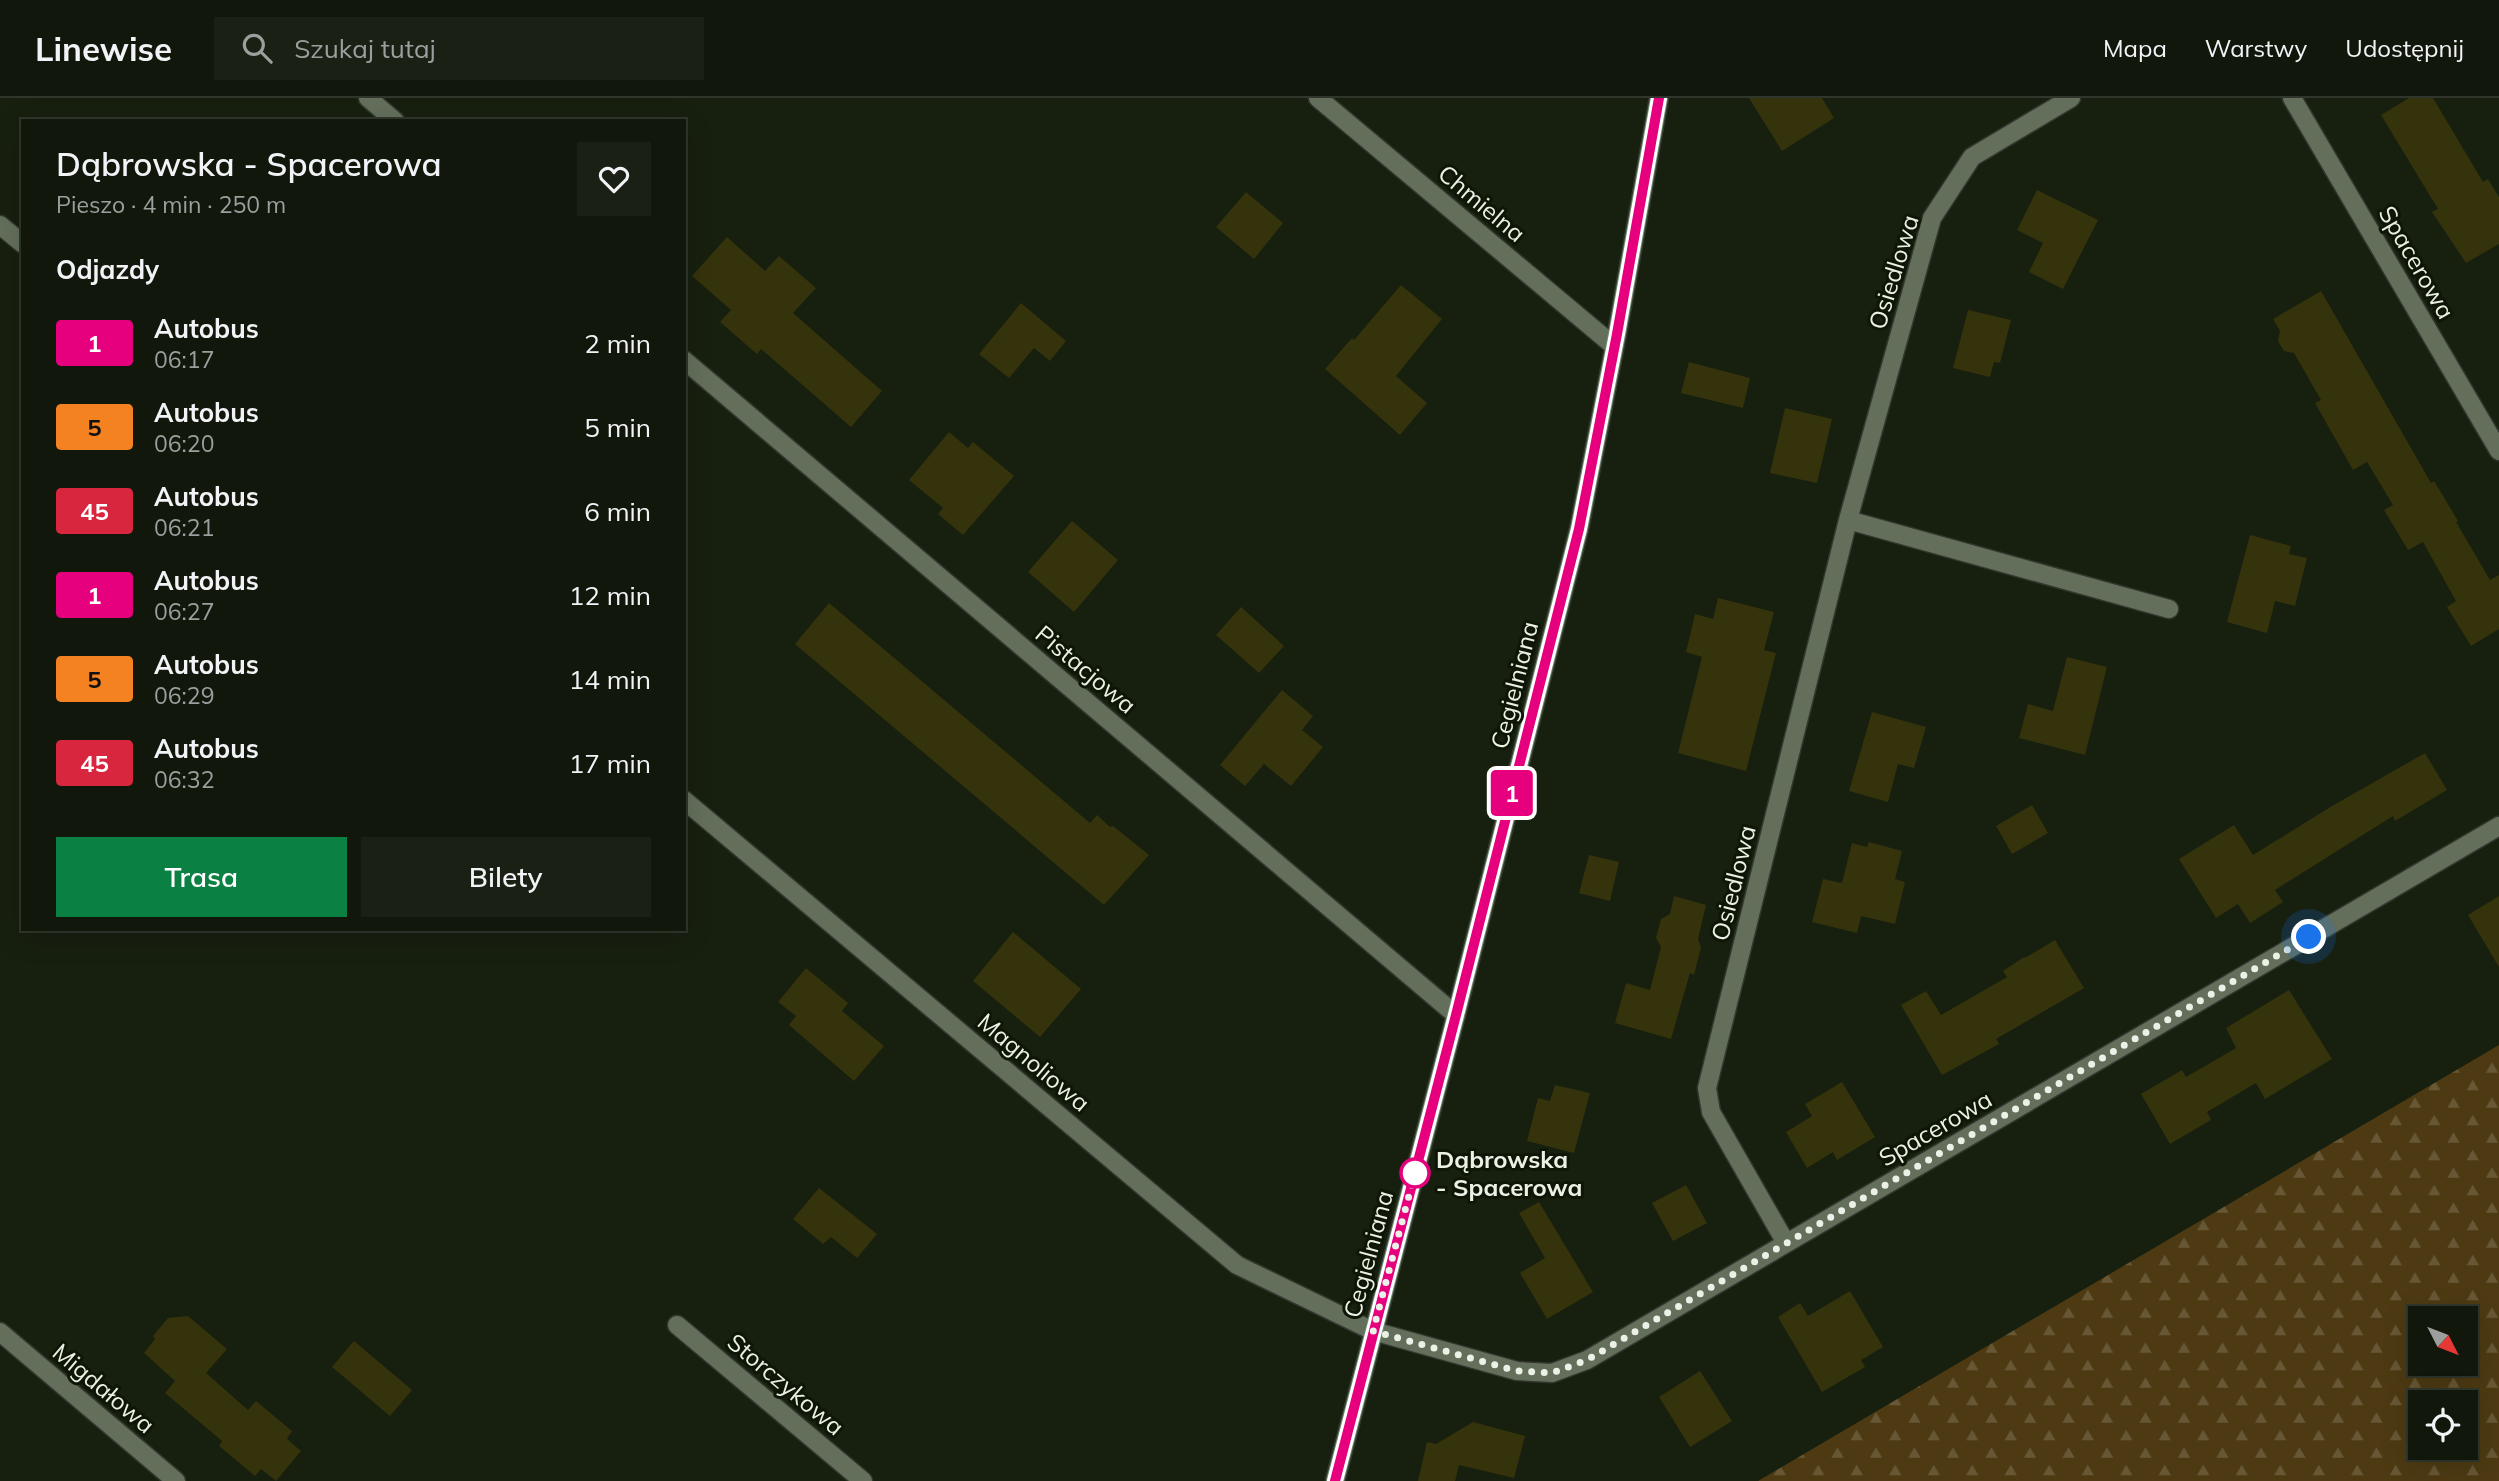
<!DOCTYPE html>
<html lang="pl">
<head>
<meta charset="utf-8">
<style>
  :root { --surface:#11170b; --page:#1a2014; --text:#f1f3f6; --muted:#9c9f9d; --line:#30362c; --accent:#0b8043 }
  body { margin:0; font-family:Mulish,sans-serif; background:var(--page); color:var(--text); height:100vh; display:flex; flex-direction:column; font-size:26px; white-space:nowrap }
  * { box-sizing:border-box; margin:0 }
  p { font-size:23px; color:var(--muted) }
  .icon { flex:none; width:38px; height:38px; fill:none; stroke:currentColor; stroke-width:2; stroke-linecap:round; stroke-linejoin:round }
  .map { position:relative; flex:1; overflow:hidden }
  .side { position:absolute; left:21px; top:21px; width:665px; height:812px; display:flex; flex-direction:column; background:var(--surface); border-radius:0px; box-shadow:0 7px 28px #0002,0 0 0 2px var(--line) }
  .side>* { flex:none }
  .badge { padding:0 14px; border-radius:5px; font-size:24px; line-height:46px }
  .needle { width:46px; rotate:132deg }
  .fabs { position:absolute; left:2408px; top:1208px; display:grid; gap:14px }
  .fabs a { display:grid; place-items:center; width:70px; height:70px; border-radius:0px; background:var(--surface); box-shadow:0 7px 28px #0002,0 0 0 2px var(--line); font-size:35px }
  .you { position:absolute; width:35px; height:35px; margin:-18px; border:5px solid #fff; border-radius:50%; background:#1a73e8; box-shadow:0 0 0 10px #1a73e833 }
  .map>.badge { position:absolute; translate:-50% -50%; box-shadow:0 0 0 4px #fff }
  h2 { padding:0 35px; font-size:26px; line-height:63px }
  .round { display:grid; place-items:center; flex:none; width:74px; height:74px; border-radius:0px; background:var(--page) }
  .overview { display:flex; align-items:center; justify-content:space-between; height:119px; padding:0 35px }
  h1 { font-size:33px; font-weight:600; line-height:52px }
  .primary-button { display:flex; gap:14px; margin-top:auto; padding:14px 35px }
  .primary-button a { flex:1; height:80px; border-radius:0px; background:var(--accent); color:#fff; font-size:28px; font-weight:600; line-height:80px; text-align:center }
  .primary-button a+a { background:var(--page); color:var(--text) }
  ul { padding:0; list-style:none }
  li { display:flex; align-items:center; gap:21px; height:84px; padding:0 35px }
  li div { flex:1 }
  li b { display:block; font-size:26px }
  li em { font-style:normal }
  li .badge { min-width:77px; font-weight:700; text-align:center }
  header { display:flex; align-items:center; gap:42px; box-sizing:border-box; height:98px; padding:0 35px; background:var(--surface); border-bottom:2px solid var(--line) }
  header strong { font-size:33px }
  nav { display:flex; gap:38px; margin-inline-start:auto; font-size:24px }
  .search { width:490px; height:63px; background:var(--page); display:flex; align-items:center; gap:18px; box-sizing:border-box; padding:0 24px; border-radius:0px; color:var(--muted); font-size:26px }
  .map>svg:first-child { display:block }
  .forest { fill:url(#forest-firs); fill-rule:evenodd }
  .building { fill:#35330c }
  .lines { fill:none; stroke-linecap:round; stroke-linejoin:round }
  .lane-casing { stroke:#31372e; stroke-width:21 }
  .street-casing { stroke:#31372e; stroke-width:21 }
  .secondary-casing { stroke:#31372e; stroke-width:21 }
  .lane { stroke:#636e5b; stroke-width:18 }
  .street { stroke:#636e5b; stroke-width:18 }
  .secondary { stroke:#6d8b70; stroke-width:18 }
  .line-casing { stroke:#fff; stroke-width:16 }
  .line { stroke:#e6007e; stroke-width:10 }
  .walk { stroke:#ebf1e6; stroke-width:7; stroke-dasharray:0 12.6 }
  .stop-dot { fill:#fff; stroke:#e6007e; stroke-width:3.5 }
  .labels { text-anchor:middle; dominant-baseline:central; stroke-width:6; stroke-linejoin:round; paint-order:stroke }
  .street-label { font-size:24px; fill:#ebf1e6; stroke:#0e1606 }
  .stop-label { font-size:24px; font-weight:bold; fill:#ebf1e6; stroke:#0e1606; text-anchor:start }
</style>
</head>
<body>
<header>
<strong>Linewise</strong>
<div class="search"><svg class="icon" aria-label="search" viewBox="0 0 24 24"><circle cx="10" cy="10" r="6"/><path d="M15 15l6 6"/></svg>Szukaj tutaj</div>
<nav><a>Mapa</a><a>Warstwy</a><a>Udostępnij</a></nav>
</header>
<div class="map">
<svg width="2499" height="1383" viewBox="0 0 2499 1383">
  <defs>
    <pattern id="forest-firs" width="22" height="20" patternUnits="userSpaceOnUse" patternTransform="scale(1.75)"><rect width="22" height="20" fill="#4d3a13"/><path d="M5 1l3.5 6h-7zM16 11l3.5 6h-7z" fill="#675735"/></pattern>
  </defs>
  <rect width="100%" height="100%" fill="#171f0f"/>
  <path class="forest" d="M2499 947V1383H1758ZM2420 1220H2466V1265H2420ZM2420 1304H2466V1349H2420Z"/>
  <path class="building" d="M1749 0H1822L1834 20 1782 53Z
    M2409 0H2433L2483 84 2488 81 2499 99V146L2466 165 2432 114 2438 111 2381 17Z
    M2037 92 2098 122 2063 191 2029 174 2043 145 2017 132Z
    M1246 94 1283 125 1254 161 1216 129Z
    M727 139 765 173 779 158 816 190 793 215 882 293 851 329 761 251 757 256 720 224 731 212 692 178Z
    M1401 187 1442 221 1396 278 1427 305 1400 337 1325 271 1352 240 1354 242Z
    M2321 193 2431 385 2434 383 2442 396 2458 423 2456 424 2490 482 2499 477V531L2471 548 2447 509 2456 503 2423 444 2408 452 2384 412 2393 407 2367 364 2353 372 2315 305 2321 302 2294 255 2284 253 2278 243 2280 233 2273 221Z
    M1021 205 1066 243 1050 263 1034 250 1009 280 979 256Z
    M1968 212 2011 222 2000 265 1994 264 1990 279 1953 270Z
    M1689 264 1750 280 1743 310 1681 295Z
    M1785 310 1832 321 1817 385 1770 375Z
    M949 334 968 350 973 344 1014 378 963 437 938 416 943 410 909 382Z
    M1072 423 1118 462 1074 514 1028 474Z
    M2250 437 2291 448 2289 456 2307 460 2295 508 2275 503 2267 535 2227 524Z
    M1718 500 1774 514 1764 552 1776 555 1746 673 1678 655 1702 559 1686 554 1695 516 1713 521Z
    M829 505 1090 725 1097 717 1110 729 1113 728 1149 757 1104 807 795 546Z
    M1241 509 1284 548 1259 575 1216 537Z
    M2067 559 2107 569 2085 657 2019 640 2028 606 2053 613Z
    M1282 592 1313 618 1302 632 1323 649 1291 688 1264 666 1245 688 1220 667Z
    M1872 614 1926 629 1914 670 1898 666 1888 704 1849 693Z
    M2425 655 2447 692 2395 723 2393 718 2275 792 2283 804 2250 825 2238 806 2216 820 2179 761 2234 727 2253 757 2332 708Z
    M2032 707 2048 735 2012 756 1996 728Z
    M1869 744 1902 753 1895 781 1905 784 1895 826 1861 818 1857 835 1812 824 1823 781 1842 785 1852 745 1867 749Z
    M1589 757 1619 764 1610 803 1579 795Z
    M1674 798 1706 807 1698 841 1701 849 1694 877 1690 875 1671 941 1615 925 1626 885 1650 892 1661 849 1656 840 1661 821 1670 816Z
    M2499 798V869L2468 817Z
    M1013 834 1081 891 1040 939 973 883Z
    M2055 842 2084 890 1996 941 1999 946 1942 977 1901 907 1926 893 1941 917 2007 879 2003 873 2024 859 2025 860Z
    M806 870 848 905 842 913 884 948 854 983 789 927 796 918 778 904Z
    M2289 892 2332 961 2265 1001 2256 985 2207 1014 2211 1022 2170 1046 2141 996 2182 972 2186 979 2236 950 2226 930Z
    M1842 984 1875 1039 1837 1062 1833 1054 1807 1070 1786 1034 1812 1018 1805 1006Z
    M1555 987 1590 995 1574 1055 1527 1043 1538 1000 1550 1003Z
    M1686 1087 1707 1125 1673 1143 1652 1105Z
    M819 1090 877 1136 857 1160 831 1139 823 1146 793 1121Z
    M1539 1104 1593 1194 1547 1221 1520 1175 1545 1160 1519 1115Z
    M1850 1193 1883 1249 1861 1262 1865 1269 1822 1294 1778 1219 1800 1205 1808 1218Z
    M188 1218 227 1251 206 1275 248 1312 256 1303 292 1333 287 1341 301 1353 276 1383 261 1371 255 1378 219 1348 222 1343 165 1295 175 1283 144 1255 155 1241 153 1238 168 1220Z
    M354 1243 412 1292 390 1318 332 1269Z
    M1700 1273 1732 1323 1690 1349 1659 1299Z
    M1473 1324 1525 1338 1514 1380 1459 1367 1455 1383H1418L1427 1344 1436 1346Z"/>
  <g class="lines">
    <defs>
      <path id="lane" d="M368 0 395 23
        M1318 0 1614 248
        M0 127 23 146
        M684 262 1456 917
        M684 702 1237 1167 1373 1233
        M677 1227 863 1383
        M0 1234 176 1383"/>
      <path id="street" d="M2292 0 2499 353
        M1848 422 2169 511
        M1786 1145 1711 1014 1707 990 1848 422 1932 120 1972 59 2071 0
        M1373 1233 1517 1273 1552 1275 1587 1262 2499 728"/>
      <path id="secondary" d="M1335 1383 1456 917 1579 431 1617 236 1659 0"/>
    </defs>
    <use href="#lane" class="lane-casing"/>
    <use href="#street" class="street-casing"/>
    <use href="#secondary" class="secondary-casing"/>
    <use href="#lane" class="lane"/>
    <use href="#street" class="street"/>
    <use href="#secondary" class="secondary"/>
  </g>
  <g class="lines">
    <defs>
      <path id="line" d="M1335 1383 1456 917 1579 431 1617 236 1659 0"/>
    </defs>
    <use href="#line" class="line-casing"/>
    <use href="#line" class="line"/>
    <path class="walk" d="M1415 1075 1373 1233 1517 1273 1552 1275 1587 1262 2309 839"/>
  </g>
  <circle class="stop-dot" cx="1415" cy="1075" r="14"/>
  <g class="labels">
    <g class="street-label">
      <text transform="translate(1482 105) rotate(40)">Chmielna</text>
      <text transform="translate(2417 164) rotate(60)">Spacerowa</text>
      <text transform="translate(1893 174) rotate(-73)">Osiedlowa</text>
      <text transform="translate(1086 571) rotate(40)">Pistacjowa</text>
      <text transform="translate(1514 587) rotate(-76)">Cegielniana</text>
      <text transform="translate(1733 785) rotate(-76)">Osiedlowa</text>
      <text transform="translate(1034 964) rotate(40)">Magnoliowa</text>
      <text transform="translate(1935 1030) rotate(-30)">Spacerowa</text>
      <text transform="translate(1368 1156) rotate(-75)">Cegielniana</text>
      <text transform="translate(786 1286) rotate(40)">Storczykowa</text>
      <text transform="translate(104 1290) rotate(40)">Migdałowa</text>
    </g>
    <g class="stop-label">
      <text x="1436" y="1061">Dąbrowska<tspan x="1436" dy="28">- Spacerowa</tspan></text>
    </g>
  </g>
</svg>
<div class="fabs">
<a><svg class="needle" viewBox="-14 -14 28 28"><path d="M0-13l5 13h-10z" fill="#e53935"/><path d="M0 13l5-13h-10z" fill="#9c9f9d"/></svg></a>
<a><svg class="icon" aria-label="locate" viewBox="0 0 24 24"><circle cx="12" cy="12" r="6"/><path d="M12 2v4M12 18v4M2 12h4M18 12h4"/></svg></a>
</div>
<div class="you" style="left:2309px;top:839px"></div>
<b class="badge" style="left:1512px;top:695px;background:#e6007e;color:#fff">1</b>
<section class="side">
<div class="overview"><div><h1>Dąbrowska - Spacerowa</h1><p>Pieszo · 4 min · 250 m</p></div><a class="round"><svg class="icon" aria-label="heart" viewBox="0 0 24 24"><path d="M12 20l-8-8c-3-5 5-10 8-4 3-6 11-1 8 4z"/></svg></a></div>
<h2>Odjazdy</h2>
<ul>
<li><span class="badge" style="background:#e6007e;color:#fff">1</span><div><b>Autobus</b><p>06:17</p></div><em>2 min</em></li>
<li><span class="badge" style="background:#f58220;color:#111">5</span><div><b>Autobus</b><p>06:20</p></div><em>5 min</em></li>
<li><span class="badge" style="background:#d7263d;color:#fff">45</span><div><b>Autobus</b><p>06:21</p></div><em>6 min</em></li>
<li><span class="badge" style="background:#e6007e;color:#fff">1</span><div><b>Autobus</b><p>06:27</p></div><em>12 min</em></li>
<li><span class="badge" style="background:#f58220;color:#111">5</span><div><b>Autobus</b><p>06:29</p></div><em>14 min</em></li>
<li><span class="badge" style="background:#d7263d;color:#fff">45</span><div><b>Autobus</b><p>06:32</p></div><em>17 min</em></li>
</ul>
<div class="primary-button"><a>Trasa</a><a>Bilety</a></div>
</section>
</div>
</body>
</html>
